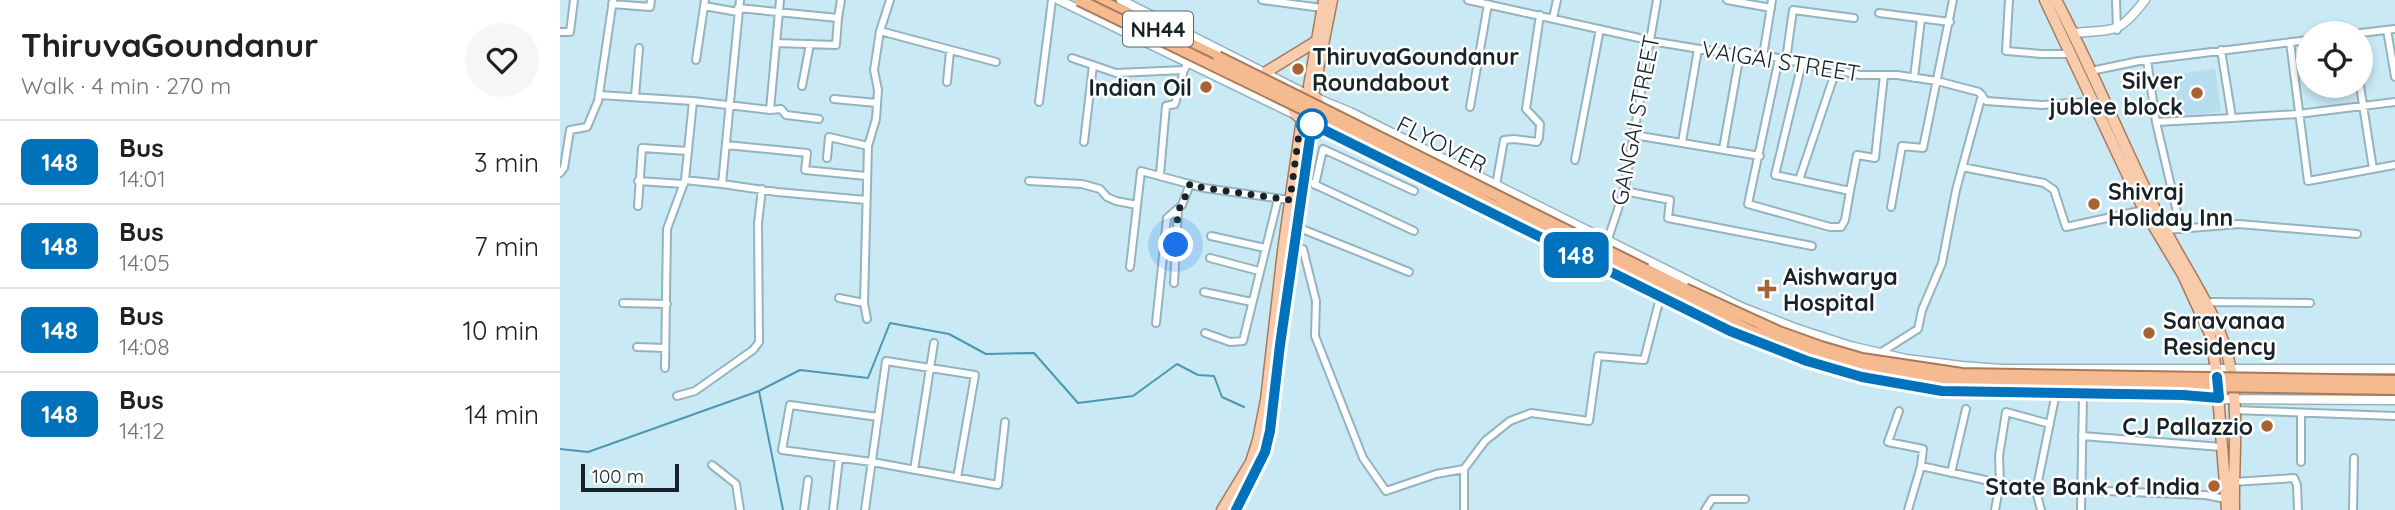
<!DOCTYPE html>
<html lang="en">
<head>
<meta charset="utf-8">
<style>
  :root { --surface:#fff; --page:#f6f6f6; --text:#202124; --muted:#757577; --line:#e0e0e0 }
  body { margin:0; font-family:Quicksand,sans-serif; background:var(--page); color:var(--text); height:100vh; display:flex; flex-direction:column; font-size:26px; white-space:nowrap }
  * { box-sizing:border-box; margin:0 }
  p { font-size:23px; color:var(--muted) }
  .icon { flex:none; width:38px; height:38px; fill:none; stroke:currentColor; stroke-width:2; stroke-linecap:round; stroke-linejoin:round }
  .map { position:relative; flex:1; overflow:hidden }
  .details { display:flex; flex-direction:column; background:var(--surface); width:560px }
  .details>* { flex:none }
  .badge { padding:0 14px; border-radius:10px; font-size:24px; line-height:46px }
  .tools { position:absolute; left:1736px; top:21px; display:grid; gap:14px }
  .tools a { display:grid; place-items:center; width:77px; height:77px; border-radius:50%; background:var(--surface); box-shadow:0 4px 10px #0003; font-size:35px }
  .scale { position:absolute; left:21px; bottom:18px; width:98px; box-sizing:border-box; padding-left:7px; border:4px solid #172328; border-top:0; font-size:19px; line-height:24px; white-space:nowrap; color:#172328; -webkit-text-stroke:5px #fff; paint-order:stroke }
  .you { position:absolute; width:35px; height:35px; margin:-18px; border:5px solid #fff; border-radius:50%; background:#1a73e8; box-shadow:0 0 0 10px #1a73e833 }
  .map>.badge { position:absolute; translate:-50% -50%; box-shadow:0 0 0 4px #fff }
  .round { display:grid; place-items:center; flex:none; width:74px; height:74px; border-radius:37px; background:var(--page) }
  .head { display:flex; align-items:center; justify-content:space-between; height:119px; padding:0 21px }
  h1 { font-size:33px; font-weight:800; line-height:52px }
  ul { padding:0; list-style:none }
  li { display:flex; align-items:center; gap:21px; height:84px; padding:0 21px; border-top:2px solid var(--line) }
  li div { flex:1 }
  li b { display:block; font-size:26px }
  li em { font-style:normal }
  li .badge { min-width:77px; font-weight:700; text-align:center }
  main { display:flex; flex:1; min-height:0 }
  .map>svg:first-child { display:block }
  .built { fill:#b7deee }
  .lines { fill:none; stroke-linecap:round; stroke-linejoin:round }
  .stream { stroke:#4d97b1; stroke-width:2 }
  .minor-casing { stroke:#94b3bf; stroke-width:10 }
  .tertiary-casing { stroke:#94b3bf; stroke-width:11 }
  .primary-casing { stroke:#a77a5a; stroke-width:13 }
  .trunk-casing { stroke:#a77a5a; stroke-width:14 }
  .minor { stroke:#fff; stroke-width:6 }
  .tertiary { stroke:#fff; stroke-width:8 }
  .primary { stroke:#f8cbac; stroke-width:10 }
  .trunk { stroke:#f6ba90; stroke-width:10 }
  .trunk-bridge-casing { stroke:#a77a5a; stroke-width:14; stroke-linecap:butt }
  .trunk-bridge { stroke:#f6ba90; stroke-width:10 }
  .line-casing { stroke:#fff; stroke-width:16 }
  .line { stroke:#0072bc; stroke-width:10 }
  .walk { stroke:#172328; stroke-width:7; stroke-dasharray:0 12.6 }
  .poi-dot { fill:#a76432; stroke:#fff; stroke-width:2.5 }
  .stop-dot { fill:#fff; stroke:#0072bc; stroke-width:3.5 }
  .labels { text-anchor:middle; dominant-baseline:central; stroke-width:5; stroke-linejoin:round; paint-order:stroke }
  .shield { fill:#fff; stroke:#5d6568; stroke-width:2 }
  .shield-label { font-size:21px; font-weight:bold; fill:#172328 }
  .poi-label { font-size:23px; font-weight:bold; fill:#172328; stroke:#fff; text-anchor:start }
  .street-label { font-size:23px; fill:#172328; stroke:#fff }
</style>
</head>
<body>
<main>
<section class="details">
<div class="head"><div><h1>ThiruvaGoundanur</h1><p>Walk · 4 min · 270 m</p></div><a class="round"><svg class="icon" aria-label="heart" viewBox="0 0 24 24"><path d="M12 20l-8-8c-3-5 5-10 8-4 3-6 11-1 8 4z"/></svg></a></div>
<ul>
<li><span class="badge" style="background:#0072bc;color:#fff">148</span><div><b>Bus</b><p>14:01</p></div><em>3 min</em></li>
<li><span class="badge" style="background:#0072bc;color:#fff">148</span><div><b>Bus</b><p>14:05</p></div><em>7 min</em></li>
<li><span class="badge" style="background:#0072bc;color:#fff">148</span><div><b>Bus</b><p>14:08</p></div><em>10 min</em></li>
<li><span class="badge" style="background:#0072bc;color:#fff">148</span><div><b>Bus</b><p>14:12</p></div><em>14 min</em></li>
</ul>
</section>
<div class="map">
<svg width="1835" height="510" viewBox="0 0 1835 510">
  <rect width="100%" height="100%" fill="#c9e9f5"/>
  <path class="built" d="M1655 68 1661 112 1617 116 1615 75Z"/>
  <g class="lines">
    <path class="stream" d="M199 391 223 510
      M0 449 28 452 199 391 240 370 308 378 330 323 389 334 426 354 474 353 518 403 573 396 617 364 638 375 654 376 662 397 684 407"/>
    <defs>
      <path id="minor" d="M702 0 762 8
        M908 0 1097 42 1152 51 1208 56 1300 75H1337L1377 81 1419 92 1426 101 1482 105 1526 102 1532 100
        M1167 0 1211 8
        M1449 0 1446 51 1482 54H1512
        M1556 0 1557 30
        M52 4 90 7 91 0
        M144 6 178 12
        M178 8 278 18 281 0
        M1319 13 1390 22
        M993 18 997 0
        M1827 30 1835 77
        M320 31 436 62
        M0 32H10L14 0
        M1800 33 1835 29
        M1730 42 1748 181 1835 165
        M216 43 276 45 278 18
        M1661 50 1672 118 1738 114 1835 102
        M1203 56 1212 0
        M512 58 556 73 624 70
        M1219 58 1188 204 1270 227H1281L1285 220 1290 191 1215 175 1242 63
        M136 60 145 0
        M1226 60 1233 10 1294 18
        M1587 60 1596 122 1621 229
        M1531 71 1579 61 1748 40
        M1354 78 1361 19
        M387 82 390 51
        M242 86 250 44
        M1800 86 1813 169
        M39 95 133 101 210 110 220 0
        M75 97 79 48
        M274 99 317 103
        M479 102 492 0
        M910 107 928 4
        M210 110 221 109 226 115 259 119
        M1596 122 1672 118
        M1074 135 1200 156
        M524 142 533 65
        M1122 142 1138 49
        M166 145 247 153 245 170 306 176
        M1163 149 1180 54
        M267 158 269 137 308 146
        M1015 160 1040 29
        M1402 167 1484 183 1494 190 1506 227 1584 210
        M0 173 4 168 10 130 27 127 38 101 53 0
        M600 174 606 106 615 104 624 70 628 63
        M741 178 854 231
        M125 180 162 184 180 0
        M1239 180 1276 70
        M78 181 124 184
        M469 181 522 184 540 189 547 197 556 201 577 205
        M162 184 217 192 306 200
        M755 185 763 149 854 191
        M936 185 944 140 954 139 977 142 979 138 980 124 966 109 980 15
        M1064 191 1110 200 1108 218 1252 246
        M1290 191 1297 155 1315 158 1324 75
        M78 206 82 148 128 151
        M1331 207 1342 146 1363 148 1393 0
        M727 223 849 272
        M1606 230 1679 224 1797 234
        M651 236 705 248
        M1048 239 1064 191 1097 0
        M743 249 756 301 755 336 803 458 826 491 876 474 904 469
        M650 258 699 271
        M570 267 581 171 644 188 730 200
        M614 283 618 210
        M644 292 692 302
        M279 298 304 303
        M63 303 107 304
        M1647 304 1652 302 1750 303
        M307 319 304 303 308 146 316 119 318 90 314 70 320 31 330 0
        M596 323 607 218 622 205 630 184
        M645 333 670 342 683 341 718 199
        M77 347 105 348
        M1320 353 1358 329 1362 310 1382 263 1396 190 1422 95
        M105 368 107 229 125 180 133 101
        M117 396 135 391 193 350 199 342 198 223 202 189
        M1673 410 1835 416
        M1339 411 1328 442 1363 449 1361 466
        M1741 413V462
        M318 417 230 405 222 450 312 462 438 485 445 422
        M1522 436 1662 447
        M152 465 176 484 180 510
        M354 470 374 343
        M1391 473 1406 409
        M1673 482 1734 478 1737 485 1738 510
        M1521 490 1645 495 1666 499
        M244 510 248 480
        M273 510 279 458
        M305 510 326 361 415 375 397 478
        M904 510V469L925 441 950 421 971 413 1029 421 1038 356 1084 360 1101 294
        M1145 510 1152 499H1185
        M1348 510 1361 466 1476 491
        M1435 510 1440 483 1439 456 1446 412 1490 424
        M1481 510 1476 491 1496 393
        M1521 510 1523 394
        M1793 510 1794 458"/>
      <path id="tertiary" d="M499 0 738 116
        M561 0 744 93
        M1513 33C1556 29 1558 35 1585 0
        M756 98 790 112 1181 307 1235 328 1290 346 1346 359 1402 366 1441 369H1835
        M748 122 1170 331 1247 361 1302 377 1382 391 1623 395 1659 399 1835 400"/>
      <path id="primary" d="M1485 0 1584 210 1623 275 1650 334 1656 369 1667 510
        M1496 0C1536 76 1567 156 1606 231 1629 276 1663 321 1671 371 1679 416 1673 464 1674 510
        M706 72 755 42
        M749 86 764 0
        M733 106a13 13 0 1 1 26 0a13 13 0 1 1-26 0Z
        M753 95 772 0
        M662 510 691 462 698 440 706 400 723 251 742 119
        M675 510 705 452 710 431 720 345 752 118"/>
      <path id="trunk" d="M539 0 658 57
        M1086 270 1125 289
        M1080 277 1121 296"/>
    </defs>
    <use href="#minor" class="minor-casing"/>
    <use href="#tertiary" class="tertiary-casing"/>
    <use href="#primary" class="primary-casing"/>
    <use href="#trunk" class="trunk-casing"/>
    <use href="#minor" class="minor"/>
    <use href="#tertiary" class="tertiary"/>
    <use href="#primary" class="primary"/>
    <use href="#trunk" class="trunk"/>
    <defs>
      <path id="trunk-bridge" d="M519 0 807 140 930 204 992 231 1080 277
        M658 57 1086 270
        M1125 289 1219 332 1261 347 1302 359 1402 374 1835 381
        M1121 296 1191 331 1254 354 1298 366 1393 382 1835 389"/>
    </defs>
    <use href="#trunk-bridge" class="trunk-bridge-casing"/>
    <use href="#trunk-bridge" class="trunk-bridge"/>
  </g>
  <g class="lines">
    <defs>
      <path id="line" d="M676 510 705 452 710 431 720 345 752 124 1170 331 1247 361 1302 377 1382 391 1623 395 1659 398 1657 377"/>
    </defs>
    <use href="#line" class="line-casing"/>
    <use href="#line" class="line"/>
    <path class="walk" d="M616 245 618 210 622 205 630 184 644 188 730 200 741 119 752 124"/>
  </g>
  <g class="poi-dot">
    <circle cx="738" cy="69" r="7"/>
    <circle cx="646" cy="87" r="7"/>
    <circle cx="1637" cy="93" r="7"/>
    <circle cx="1534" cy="204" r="7"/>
    <path d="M1203.5 278.5h7v7h7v7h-7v7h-7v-7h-7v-7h7z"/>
    <circle cx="1589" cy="333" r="7"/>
    <circle cx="1707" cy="426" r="7"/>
    <circle cx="1654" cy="486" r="7"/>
  </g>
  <circle class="stop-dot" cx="752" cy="124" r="14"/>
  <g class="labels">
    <rect class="shield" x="563" y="11.5" width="70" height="35" rx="5"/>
    <g class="shield-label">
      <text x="598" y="29">NH44</text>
    </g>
    <g class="poi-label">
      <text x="752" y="56">ThiruvaGoundanur<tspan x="752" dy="26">Roundabout</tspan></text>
      <text x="1623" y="80" text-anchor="end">Silver<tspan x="1623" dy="26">jublee block</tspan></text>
      <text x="632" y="87" text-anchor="end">Indian Oil</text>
      <text x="1548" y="191">Shivraj<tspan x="1548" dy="26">Holiday Inn</tspan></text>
      <text x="1223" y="276">Aishwarya<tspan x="1223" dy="26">Hospital</tspan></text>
      <text x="1603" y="320">Saravanaa<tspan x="1603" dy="26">Residency</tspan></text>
      <text x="1693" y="426" text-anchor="end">CJ Pallazzio</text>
      <text x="1640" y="486" text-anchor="end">State Bank of India</text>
    </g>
    <g class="street-label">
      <text transform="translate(1221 61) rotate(9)">VAIGAI STREET</text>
      <text transform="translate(1075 120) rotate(-79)">GANGAI STREET</text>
      <text transform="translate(882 144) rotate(27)">FLYOVER</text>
    </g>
  </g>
</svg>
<div class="tools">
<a><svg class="icon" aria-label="locate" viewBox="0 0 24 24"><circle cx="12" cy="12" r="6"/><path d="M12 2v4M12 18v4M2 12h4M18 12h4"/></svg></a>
</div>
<div class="scale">100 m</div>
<div class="you" style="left:616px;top:245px"></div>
<b class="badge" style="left:1016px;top:255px;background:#0072bc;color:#fff">148</b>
</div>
</main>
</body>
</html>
